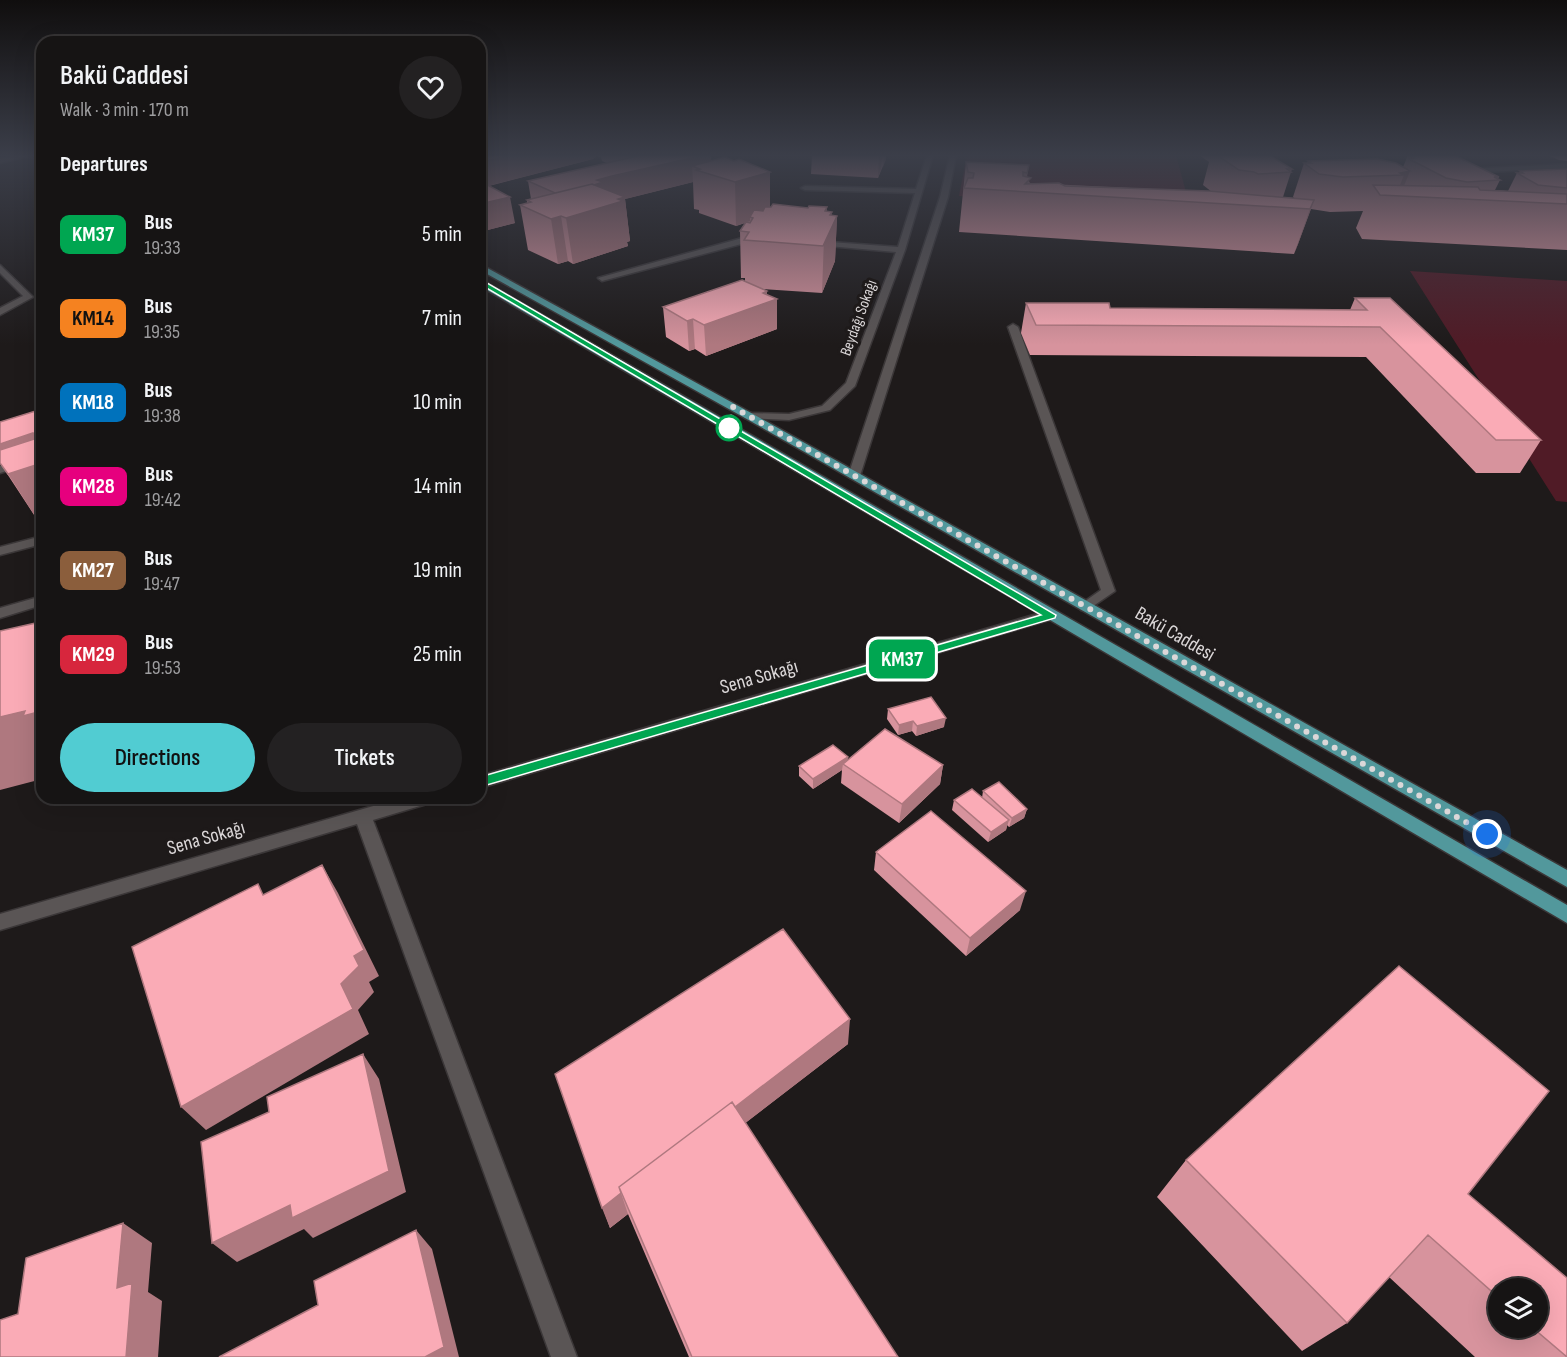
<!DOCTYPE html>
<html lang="en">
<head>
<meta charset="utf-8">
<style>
  :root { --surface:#161414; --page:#232122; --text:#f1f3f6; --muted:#9e9ea0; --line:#353334; --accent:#51ccd2 }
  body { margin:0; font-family:"Sofia Sans Condensed",sans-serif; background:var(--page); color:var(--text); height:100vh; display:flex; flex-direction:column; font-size:22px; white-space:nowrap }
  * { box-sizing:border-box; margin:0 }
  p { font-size:20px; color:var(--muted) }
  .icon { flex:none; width:33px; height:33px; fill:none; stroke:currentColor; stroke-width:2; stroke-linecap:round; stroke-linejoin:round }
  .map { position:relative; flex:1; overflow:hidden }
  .panel { position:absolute; left:36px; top:36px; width:450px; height:768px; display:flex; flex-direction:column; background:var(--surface); border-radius:18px; box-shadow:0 6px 24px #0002,0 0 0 2px var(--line) }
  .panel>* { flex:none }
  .badge { padding:0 12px; border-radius:9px; font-size:21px; line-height:39px }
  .fabs { position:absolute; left:1488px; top:1278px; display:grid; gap:12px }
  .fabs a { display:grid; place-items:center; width:60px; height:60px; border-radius:50%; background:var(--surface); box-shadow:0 6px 24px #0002,0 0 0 2px var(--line); font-size:30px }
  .you { position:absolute; width:30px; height:30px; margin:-15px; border:4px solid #fff; border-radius:50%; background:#1a73e8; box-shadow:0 0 0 9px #1a73e833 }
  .map>.badge { position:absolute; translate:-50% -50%; box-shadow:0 0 0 3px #fff }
  h2 { padding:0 24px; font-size:22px; line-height:54px }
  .round { display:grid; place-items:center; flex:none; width:63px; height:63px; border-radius:32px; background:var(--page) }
  .head { display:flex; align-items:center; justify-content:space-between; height:102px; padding:0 24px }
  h1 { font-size:28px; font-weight:600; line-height:45px }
  .action { display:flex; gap:12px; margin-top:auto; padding:12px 24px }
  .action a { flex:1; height:69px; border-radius:36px; background:var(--accent); color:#111; font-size:24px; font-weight:600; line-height:69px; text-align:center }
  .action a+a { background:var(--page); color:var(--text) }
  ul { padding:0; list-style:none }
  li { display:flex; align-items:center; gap:18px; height:84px; padding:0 24px }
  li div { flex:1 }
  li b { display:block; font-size:22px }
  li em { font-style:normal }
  li .badge { min-width:66px; font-weight:700; text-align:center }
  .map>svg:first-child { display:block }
  .green { fill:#501b26 }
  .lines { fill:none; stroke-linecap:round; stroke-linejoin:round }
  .minor-casing { stroke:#3b3738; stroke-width:3 }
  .major-casing { stroke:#3b3738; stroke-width:3 }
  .minor { fill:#5a5555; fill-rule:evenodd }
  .major { fill:#52989c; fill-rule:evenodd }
  .wall { fill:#d7939d; fill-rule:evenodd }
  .shaded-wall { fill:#af787f }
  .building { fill:#faabb6; stroke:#af787f; stroke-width:1.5 }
  .line { fill:#00a651; stroke:#fff; stroke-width:1.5 }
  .walk { stroke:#dbd7d8; stroke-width:6; stroke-dasharray:0 10.8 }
  .stop-dot { fill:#fff; stroke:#00a651; stroke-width:3 }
  .labels { text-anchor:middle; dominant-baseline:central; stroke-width:6; stroke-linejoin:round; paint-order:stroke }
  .far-street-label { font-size:16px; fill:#dbd7d8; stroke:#1e1a1a }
  .street-label { font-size:20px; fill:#dbd7d8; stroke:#1e1a1a }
</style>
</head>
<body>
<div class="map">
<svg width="1567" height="1357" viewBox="0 0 1567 1357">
  <rect width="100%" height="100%" fill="#1e1a1a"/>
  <path class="green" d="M967 155H1176L1190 207 959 196Z
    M1410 271 1567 281V502L1556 501Z"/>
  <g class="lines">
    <defs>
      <path id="minor" d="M21 155H32L0 163V159Z
        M927 155H933L905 250 855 386 830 410 789 420 745 418 744 416 749 413 789 414 822 406 846 383 896 252 817 245 813 243 817 241 898 247 915 193 805 190 801 188 805 186 916 189Z
        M950 155H956L948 197 860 476 858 478H850L848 476 940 197Z
        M1567 164V168L1466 173 1463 171 1466 169Z
        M753 235 764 238 602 281 598 278Z
        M0 265 33 297 0 315V308L23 296 0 273Z
        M1013 324 1018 327 1115 591 1086 611 1081 610 1079 607 1081 604 1101 590 1008 327Z
        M42 453V460L0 473V466Z
        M42 536V544L0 555V547Z
        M42 596V605L0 618V608Z
        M1051 610 1056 612 1058 615 1056 618 480 788V776Z
        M401 798H432L430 803 373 820 577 1357H551L357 824 0 930V914Z"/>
      <path id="major" d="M480 264 753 414 1567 870V887L745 418 480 270Z
        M480 279 1567 905V923L480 286Z"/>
    </defs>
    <use href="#minor" class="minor-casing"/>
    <use href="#major" class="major-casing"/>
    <use href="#minor" class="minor"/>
    <use href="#major" class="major"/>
  </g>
  <path class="wall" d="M480 155H711V161L770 207 826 211 832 215 837 216 835 261 822 293 761 289 767 291V295L777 299V329L706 356 695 349 689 351 666 337 663 307 745 282V278H741L740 231 745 223 736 226 699 213V210L694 209 693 182 625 199 630 241 627 242 628 246 573 264 568 261 558 264 528 250 520 205 527 203V200L531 199 528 181 607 163 602 161 601 157 596 156 593 159 489 186 515 223 480 232Z
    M812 155H886V159L878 178 811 174Z
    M1199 155H1269L1292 169 1283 197 1294 198 1293 197 1304 163H1307L1308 161 1403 167 1408 155H1454L1499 177 1498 179 1500 180 1495 190 1508 191 1517 173H1519L1520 171 1567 169V250L1362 239 1356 228 1363 211 1330 212 1311 209 1298 244 1294 254 959 232 966 162 1029 165 1027 177 1030 183 1212 192 1203 185 1209 162Z
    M1548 155H1567V161L1559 160Z
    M1355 298 1541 440 1520 473H1476L1366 357 1030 355 1021 333 1026 303 1110 308 1350 310Z
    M42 409V527L0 463Z
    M888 709 944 727 916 736 912 731 898 735 887 719Z
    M848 757 847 760 943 765 940 784 899 823 841 783 842 770 813 789 799 776V766Z
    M983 791 1027 809 1024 818 1009 827 1007 825 1006 830 988 842 952 810 954 800 982 798Z
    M876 852 1020 910 966 956 874 870Z
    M848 1044 745 1123 898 1357H689L628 1214 610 1228 555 1074Z
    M1186 1160 1468 1194 1567 1357H1475L1389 1277 1347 1323 1302 1351 1157 1197ZM1498 1288 1538 1328H1498Z"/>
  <path class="shaded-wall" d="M512 155H596V156L593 159 480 188V162Z
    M705 155H711L712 175 692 166 693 182 625 199 630 241 627 242 628 246 573 264 566 218 597 180Z
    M879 155H882L881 169 878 178Z
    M884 155H886V159L883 167Z
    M1410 171 1400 196 1396 195 1404 175 1400 173Z
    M770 172V215L753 218 750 217V221L736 226 735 182Z
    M510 197 515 223 480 232V204Z
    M1314 200 1298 244 1294 254 1310 209Z
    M827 207 826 241 832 212 831 228 837 216 835 261 822 293 825 211Z
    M561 216 568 261 558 264 551 219Z
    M767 291V303L777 299V329L706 356 704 325Z
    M693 319 695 349 689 351 687 321Z
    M33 433 42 448V527L8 474 0 459V444Z
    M25 711H42V779L0 790V717Z
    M946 718 944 727 916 736 917 726Z
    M913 721 912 731 898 735 899 725Z
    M848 757 847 767 843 764 842 770 813 789V779Z
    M943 765 940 784 899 823 902 804Z
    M1027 809 1024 818 1009 827 1012 818Z
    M1009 820 1006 830 988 842 991 832Z
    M322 865 338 893 379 976 369 982 374 992 358 1010 369 1034 206 1130 181 1107 341 984 354 956Z
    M1026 891 1020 910 966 956 970 938Z
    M850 1019 848 1044 630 1212 622 1193Z
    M363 1054 379 1079 406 1192 313 1238 304 1229 237 1262 212 1243Z
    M621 1193 628 1214 610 1228 602 1208Z
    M123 1223 152 1243 148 1292 162 1301 158 1357H126L117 1288Z
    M416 1230 432 1249 459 1357H425Z"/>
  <path class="building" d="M480 155H512L480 162Z
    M642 155H705L612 176 597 180 603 182 594 185 592 184 555 193 528 181Z
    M1217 155H1269L1292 169H1287L1291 172 1258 174 1254 172 1239 170Z
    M1413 155H1454L1499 177H1494L1500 180 1467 182 1446 178 1409 159 1414 158 1409 156H1414Z
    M725 157 734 161 739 159 770 172 735 182 696 170 700 169 692 166Z
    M1377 159 1396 163 1410 171 1400 173 1404 175 1343 177 1319 174 1304 163H1311L1308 161Z
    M966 162 1029 165 1027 173 1023 172V176L1031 178 1025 184 1059 183 1065 186 1209 191 1314 200 1310 209 964 188 968 178H973L974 173 968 172Z
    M1567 169V188L1538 185 1517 173H1523L1520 171Z
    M480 181 510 197 480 204Z
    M592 184 625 197 618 199 623 201 566 218 561 216 551 219 520 205 531 202 527 200Z
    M1373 185 1478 187 1480 190 1567 194V204L1380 195Z
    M773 204 808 208 809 206 827 207 825 211 832 212 830 215 837 216 823 246 744 240 749 232 740 231 746 222 750 223 753 218 750 217 754 210 763 211 765 207H771Z
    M742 280 767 291 763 293 777 299 704 325 693 319 687 321 663 307Z
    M1355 298H1390L1541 440H1496L1380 327 1036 325 1026 303H1109L1110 308 1367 310Z
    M42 409V463L8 474 0 463V450L37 438 33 433 0 444V422Z
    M42 617V711L23 716 25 711 0 717V631L40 622Z
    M931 697 946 718 917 726 913 721 899 725 888 709Z
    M885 729 943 765 902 804 843 764Z
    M833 745 848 757 813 779 799 766Z
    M999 782 1027 809 1012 818 983 791Z
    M972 789 1009 820 991 832 954 800Z
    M931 811 1026 891 970 938 876 852Z
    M322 865 364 950 354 956 359 966 341 984 353 1009 181 1107 132 947 258 884 263 895Z
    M783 929 850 1019 735 1107 732 1102 619 1187 621 1193 602 1208 555 1074Z
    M1399 966 1549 1091 1468 1194 1567 1278V1357L1533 1328H1538V1288H1498V1297L1428 1235 1347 1323 1186 1160Z
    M363 1054 389 1171 292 1218 290 1205 212 1243 201 1142 269 1112 267 1097Z
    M732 1102 898 1357H692L619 1187Z
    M123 1223 117 1288 132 1283 126 1357H0V1320L18 1314 26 1258Z
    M416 1230 444 1347 425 1357H219L318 1305 314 1281Z"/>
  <linearGradient id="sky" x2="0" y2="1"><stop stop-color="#100e0e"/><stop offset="0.45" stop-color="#3b3e49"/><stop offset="1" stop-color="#3b3e49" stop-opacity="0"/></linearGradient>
  <rect width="1567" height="345" fill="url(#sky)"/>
  <path class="line" d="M478 280H482L1056 615 1055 618 480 787 475 785 474 782 480 777 1041 615 478 283Z"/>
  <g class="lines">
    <path class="walk" d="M729 428 733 407 1487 834"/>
  </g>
  <circle class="stop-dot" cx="729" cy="428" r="12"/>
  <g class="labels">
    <g class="far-street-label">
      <text transform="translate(859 318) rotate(-70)">Beydağı Sokağı</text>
    </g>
    <g class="street-label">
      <text transform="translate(1175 634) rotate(30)">Bakü Caddesi</text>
      <text transform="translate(759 677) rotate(-16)">Sena Sokağı</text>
      <text transform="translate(206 838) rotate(-16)">Sena Sokağı</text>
    </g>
  </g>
</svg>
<div class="fabs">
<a><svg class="icon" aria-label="layers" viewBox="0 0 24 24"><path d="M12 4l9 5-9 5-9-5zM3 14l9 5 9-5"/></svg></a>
</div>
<div class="you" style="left:1487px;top:834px"></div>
<b class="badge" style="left:902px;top:659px;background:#00a651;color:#fff">KM37</b>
<section class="panel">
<div class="head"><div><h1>Bakü Caddesi</h1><p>Walk · 3 min · 170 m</p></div><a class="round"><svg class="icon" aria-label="heart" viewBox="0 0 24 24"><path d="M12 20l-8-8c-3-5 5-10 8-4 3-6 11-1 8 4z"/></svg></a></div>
<h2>Departures</h2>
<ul>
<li><span class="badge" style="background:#00a651;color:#fff">KM37</span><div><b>Bus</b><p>19:33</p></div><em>5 min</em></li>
<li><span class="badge" style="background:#f58220;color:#111">KM14</span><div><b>Bus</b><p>19:35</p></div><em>7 min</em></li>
<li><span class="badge" style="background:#0072bc;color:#fff">KM18</span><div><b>Bus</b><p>19:38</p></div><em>10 min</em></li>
<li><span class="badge" style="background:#e6007e;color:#fff">KM28</span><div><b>Bus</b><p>19:42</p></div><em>14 min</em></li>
<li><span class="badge" style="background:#8b5e3c;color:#fff">KM27</span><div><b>Bus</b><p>19:47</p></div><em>19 min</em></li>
<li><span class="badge" style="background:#d7263d;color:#fff">KM29</span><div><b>Bus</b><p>19:53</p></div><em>25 min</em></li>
</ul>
<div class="action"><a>Directions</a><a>Tickets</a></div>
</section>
</div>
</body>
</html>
